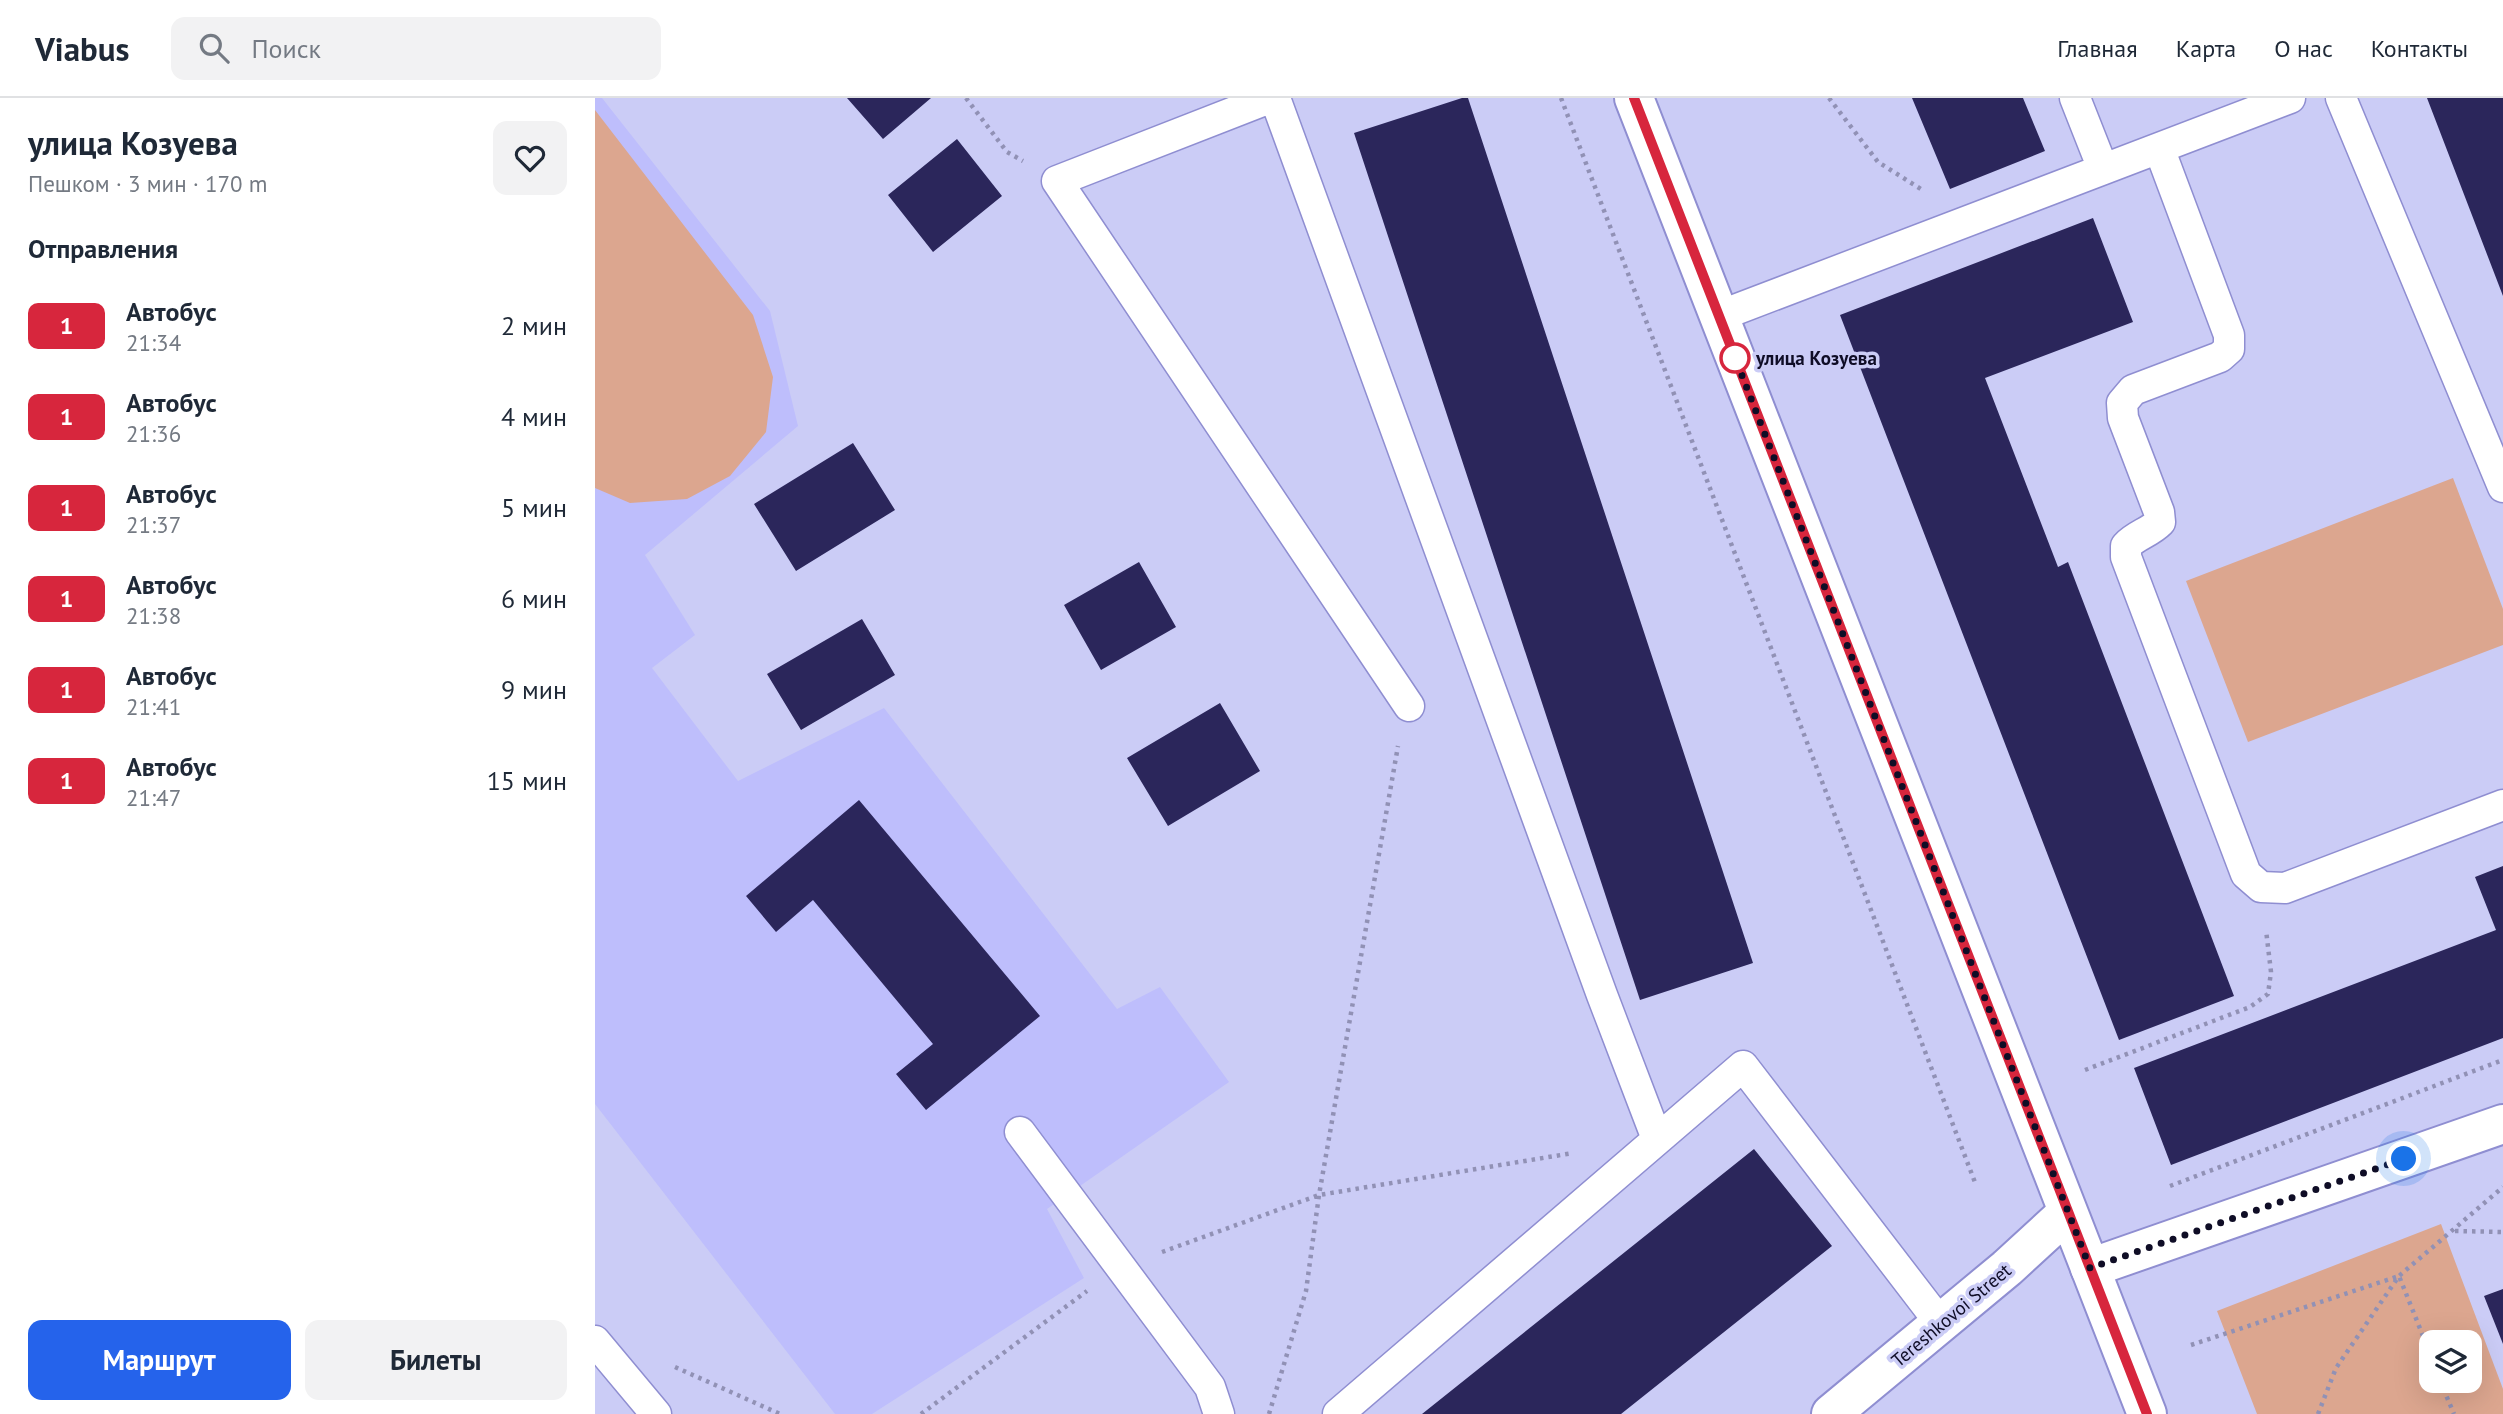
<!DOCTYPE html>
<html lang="ru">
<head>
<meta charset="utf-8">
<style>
  :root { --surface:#fff; --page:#f2f2f3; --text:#1f2937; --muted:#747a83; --line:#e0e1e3; --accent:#2563eb }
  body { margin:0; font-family:"PT Sans",sans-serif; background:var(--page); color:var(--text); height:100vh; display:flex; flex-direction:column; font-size:26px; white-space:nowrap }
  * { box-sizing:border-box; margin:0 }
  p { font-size:23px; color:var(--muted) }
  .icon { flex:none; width:38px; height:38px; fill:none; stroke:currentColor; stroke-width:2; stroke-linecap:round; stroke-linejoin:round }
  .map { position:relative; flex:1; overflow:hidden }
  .panel { display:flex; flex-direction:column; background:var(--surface); width:595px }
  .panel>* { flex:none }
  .badge { padding:0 14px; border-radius:10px; font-size:24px; line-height:46px }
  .fabs { position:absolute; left:1824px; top:1232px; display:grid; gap:14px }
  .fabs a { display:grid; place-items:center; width:63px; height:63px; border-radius:14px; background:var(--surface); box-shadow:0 7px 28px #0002; font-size:35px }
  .you { position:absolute; width:35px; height:35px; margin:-18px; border:5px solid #fff; border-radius:50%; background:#1a73e8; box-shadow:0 0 0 10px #1a73e833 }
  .map>.badge { position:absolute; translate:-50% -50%; box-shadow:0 0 0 4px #fff }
  h2 { padding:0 28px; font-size:26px; line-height:63px }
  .round { display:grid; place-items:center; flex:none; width:74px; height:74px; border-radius:14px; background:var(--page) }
  .head { display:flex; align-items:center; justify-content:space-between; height:119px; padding:0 28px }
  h1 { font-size:33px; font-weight:800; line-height:52px }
  .cta { display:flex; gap:14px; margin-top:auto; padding:14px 28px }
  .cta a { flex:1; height:80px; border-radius:14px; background:var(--accent); color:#fff; font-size:28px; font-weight:800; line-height:80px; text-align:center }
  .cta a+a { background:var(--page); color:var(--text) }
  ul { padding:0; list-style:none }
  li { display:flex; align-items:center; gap:21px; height:91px; padding:0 28px }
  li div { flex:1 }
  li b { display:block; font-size:26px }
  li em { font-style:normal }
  li .badge { min-width:77px; font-weight:700; text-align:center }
  header { display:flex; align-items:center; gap:42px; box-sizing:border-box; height:98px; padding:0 35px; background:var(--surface); border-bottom:2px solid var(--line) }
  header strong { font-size:33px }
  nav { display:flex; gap:38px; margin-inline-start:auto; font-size:24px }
  .search { width:490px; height:63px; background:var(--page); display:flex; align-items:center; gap:18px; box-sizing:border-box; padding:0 24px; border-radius:14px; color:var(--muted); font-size:26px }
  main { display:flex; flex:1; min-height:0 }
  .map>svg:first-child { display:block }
  .built { fill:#bebefc }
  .green { fill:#dca68f; fill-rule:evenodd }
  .building { fill:#2b265b }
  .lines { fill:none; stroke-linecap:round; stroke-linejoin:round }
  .lane-casing { stroke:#8f8ed1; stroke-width:33 }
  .street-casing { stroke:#8f8ed1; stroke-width:42 }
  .secondary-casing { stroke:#8f8ed1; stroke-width:42 }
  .path { stroke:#9191b5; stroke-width:4.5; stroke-dasharray:3.5 5; stroke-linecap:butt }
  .lane { stroke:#fff; stroke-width:30 }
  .street { stroke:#fff; stroke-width:38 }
  .secondary { stroke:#fff; stroke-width:38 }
  .line-casing { stroke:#fff; stroke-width:16 }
  .line { stroke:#d7263d; stroke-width:10 }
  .walk { stroke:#0f0d26; stroke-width:7; stroke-dasharray:0 12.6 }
  .stop-dot { fill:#fff; stroke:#d7263d; stroke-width:3.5 }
  .labels { text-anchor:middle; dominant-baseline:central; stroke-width:7; stroke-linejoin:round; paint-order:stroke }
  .stop-label { font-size:19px; font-weight:bold; fill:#0f0d26; stroke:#cbccf6; text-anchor:start }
  .street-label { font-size:19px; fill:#0f0d26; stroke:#cbccf6 }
</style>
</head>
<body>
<header>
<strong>Viabus</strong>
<div class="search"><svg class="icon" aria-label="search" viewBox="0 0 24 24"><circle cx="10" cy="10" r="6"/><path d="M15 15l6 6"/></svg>Поиск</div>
<nav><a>Главная</a><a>Карта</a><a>О нас</a><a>Контакты</a></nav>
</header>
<main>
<section class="panel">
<div class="head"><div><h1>улица Козуева</h1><p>Пешком · 3 мин · 170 m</p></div><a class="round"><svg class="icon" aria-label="heart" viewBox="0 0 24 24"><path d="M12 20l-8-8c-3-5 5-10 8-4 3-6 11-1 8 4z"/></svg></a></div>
<h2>Отправления</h2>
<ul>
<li><span class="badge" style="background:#d7263d;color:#fff">1</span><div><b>Автобус</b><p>21:34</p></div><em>2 мин</em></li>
<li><span class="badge" style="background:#d7263d;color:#fff">1</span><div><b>Автобус</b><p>21:36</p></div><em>4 мин</em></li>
<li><span class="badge" style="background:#d7263d;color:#fff">1</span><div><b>Автобус</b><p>21:37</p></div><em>5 мин</em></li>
<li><span class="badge" style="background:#d7263d;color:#fff">1</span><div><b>Автобус</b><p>21:38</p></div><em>6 мин</em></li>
<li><span class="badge" style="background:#d7263d;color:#fff">1</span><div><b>Автобус</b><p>21:41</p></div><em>9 мин</em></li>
<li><span class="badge" style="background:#d7263d;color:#fff">1</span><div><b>Автобус</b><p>21:47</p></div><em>15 мин</em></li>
</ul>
<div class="cta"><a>Маршрут</a><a>Билеты</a></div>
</section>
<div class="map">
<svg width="1908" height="1316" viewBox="0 0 1908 1316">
  <rect width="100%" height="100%" fill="#cbccf6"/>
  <path class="built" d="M0 0H7L175 213 203 328 50 457 100 537 57 570 143 683 289 610 522 911 565 889 634 984 452 1111 489 1180 277 1316H240L0 1006Z"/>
  <path class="green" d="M0 12 158 217 178 279 171 334 135 378 92 401 35 405 0 390Z
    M1858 380 1908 511V547L1653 644 1591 483Z
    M1846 1126 1908 1291V1316H1662L1622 1213ZM1836 1244H1874V1283H1836Z"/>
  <path class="building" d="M252 0H336L288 41Z
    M867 0H873L1158 865 1045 902 759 35Z
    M1317 0H1428L1450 53 1355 91Z
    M1832 0H1908V198Z
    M362 41 407 98 338 154 293 97Z
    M1498 120 1538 224 1390 280 1463 469 1473 464 1639 898 1524 942 1245 217Z
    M258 345 300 412 201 473 159 406Z
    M544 464 581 529 506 572 469 507Z
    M267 521 300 577 206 632 172 576Z
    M625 605 665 673 573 728 532 660Z
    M264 702 445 918 331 1012 301 976 338 946 218 802 181 834 151 798Z
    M1908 768V940L1576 1067 1539 970 1901 832 1880 779Z
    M1159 1051 1237 1148 1026 1316H827Z
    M1908 1191V1246L1889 1198Z"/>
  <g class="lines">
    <defs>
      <path id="lane" d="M675 0 462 83 814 608
        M680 0 1007 897 1062 1041
        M1480 0 1508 71
        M1746 0 1908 389
        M1564 50 1634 237V251L1625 259 1538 292 1527 305 1528 320 1564 414 1565 424C1554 435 1541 437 1531 448V459L1651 776 1666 789 1690 790 1908 707
        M1124 218 1695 0
        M425 1034 615 1289 624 1316
        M0 1243 61 1316
        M743 1316 1148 968 1346 1226"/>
      <path id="street" d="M1495 1170 1908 1026"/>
      <path id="secondary" d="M1039 0 1552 1316
        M1236 1316 1412 1170 1473 1114"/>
    </defs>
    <use href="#lane" class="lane-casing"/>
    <use href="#street" class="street-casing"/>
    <use href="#secondary" class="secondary-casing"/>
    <path class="path" d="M371 0 412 54 428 63
      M966 0 1381 1087
      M1234 0 1283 64 1329 93
      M1490 972 1655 909 1673 896 1676 874 1671 832
      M1575 1088 1908 962
      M1860 1133 1908 1134
      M567 1154 724 1097 978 1055
      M1596 1247 1804 1178 1836 1258
      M80 1269 185 1316
      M1845 1283 1859 1316
      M326 1316 492 1193
      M674 1316 711 1193 724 1097 803 648
      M1723 1316 1741 1270 1804 1178 1908 1089"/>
    <use href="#lane" class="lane"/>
    <use href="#street" class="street"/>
    <use href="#secondary" class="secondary"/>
  </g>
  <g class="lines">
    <defs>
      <path id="line" d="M1039 0 1552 1316"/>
    </defs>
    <use href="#line" class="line-casing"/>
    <use href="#line" class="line"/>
    <path class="walk" d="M1140 260 1139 257 1495 1170 1809 1061"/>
  </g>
  <circle class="stop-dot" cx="1140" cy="260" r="14"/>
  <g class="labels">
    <g class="stop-label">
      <text x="1161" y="260">улица Козуева</text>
    </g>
    <g class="street-label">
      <text transform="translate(1356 1217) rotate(-40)">Tereshkovoi Street</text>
    </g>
  </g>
</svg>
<div class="fabs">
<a><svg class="icon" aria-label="layers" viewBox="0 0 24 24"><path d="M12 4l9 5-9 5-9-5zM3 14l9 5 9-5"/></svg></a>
</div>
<div class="you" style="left:1809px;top:1061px"></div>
</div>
</main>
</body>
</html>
